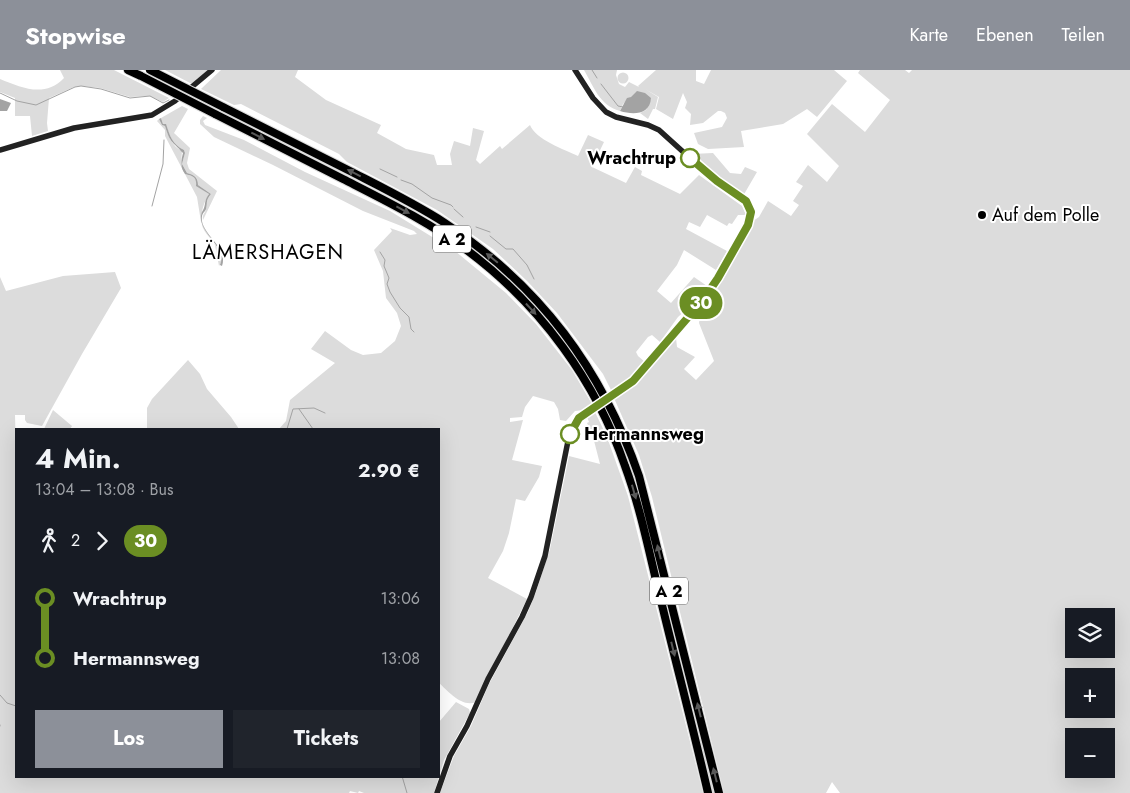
<!DOCTYPE html>
<html lang="de">
<head>
<meta charset="utf-8">
<style>
  :root { --surface:#171b24; --page:#20242c; --text:#f1f3f6; --muted:#9ea1a6; --accent:#8c9099 }
  body { margin:0; font-family:Jost,sans-serif; background:var(--page); color:var(--text); height:100vh; display:flex; flex-direction:column; font-size:19px; white-space:nowrap }
  * { box-sizing:border-box; margin:0 }
  p { font-size:16px; color:var(--muted) }
  .icon { flex:none; width:28px; height:28px; fill:none; stroke:currentColor; stroke-width:2; stroke-linecap:round; stroke-linejoin:round }
  .map { position:relative; flex:1; overflow:hidden }
  .drawer { position:absolute; left:15px; top:358px; width:425px; height:350px; display:flex; flex-direction:column; background:var(--surface); border-radius:0px; box-shadow:0 5px 20px #0002 }
  .drawer>* { flex:none }
  .badge { padding:0 10px; border-radius:16px; font-size:18px; line-height:32px }
  .buttons { position:absolute; left:1065px; top:538px; display:grid; gap:10px }
  .buttons a { display:grid; place-items:center; width:50px; height:50px; border-radius:0px; background:var(--surface); box-shadow:0 5px 20px #0002; font-size:25px }
  .map>.badge { position:absolute; translate:-50% -50%; box-shadow:0 0 0 2px #fff }
  .legs { display:flex; align-items:center; gap:8px; height:55px; padding:0 20px; font-size:16px }
  .legs p { margin-inline-start:auto }
  .overview { display:flex; align-items:center; justify-content:space-between; height:85px; padding:0 20px }
  h1 { font-size:28px; font-weight:700; line-height:38px }
  .action { display:flex; gap:10px; margin-top:auto; padding:10px 20px }
  .action a { flex:1; height:58px; border-radius:0px; background:var(--accent); color:#fff; font-size:20px; font-weight:700; line-height:58px; text-align:center }
  .action a+a { background:var(--page); color:var(--text) }
  ul { padding:0 20px; list-style:none }
  li { display:flex; align-items:center; gap:18px; height:60px; font-size:19px }
  li i { display:grid; place-items:center; width:8px; height:100%; margin:0 6px; background:currentColor }
  li i::after { content:''; width:12px; height:12px; margin:-6px; border:4px solid; border-radius:50%; background:var(--surface) }
  li p { margin-inline-start:auto }
  li:first-child i { background:linear-gradient(#0000 50%,currentColor 0) }
  li:last-child i { background:linear-gradient(currentColor 50%,#0000 0) }
  header { display:flex; align-items:center; gap:30px; box-sizing:border-box; height:70px; padding:0 25px; background:var(--accent); color:#fff }
  header strong { font-size:24px }
  nav { display:flex; gap:28px; margin-inline-start:auto; font-size:18px }
  .map>svg:first-child { display:block }
  .green { fill:#dcdcdc; fill-rule:evenodd }
  .water { fill:#a3a3a3 }
  .lines { fill:none; stroke-linecap:round; stroke-linejoin:round }
  .stream { stroke:#a3a3a3; stroke-width:1 }
  .motorway-casing { stroke:#dbdbdb; stroke-width:10 }
  .secondary { stroke:#222; stroke-width:5.5 }
  .motorway { stroke:#000; stroke-width:8 }
  .motorway-bridge-casing { stroke:#dbdbdb; stroke-width:10; stroke-linecap:butt }
  .secondary-bridge { stroke:#222; stroke-width:5.5 }
  .motorway-bridge { stroke:#000; stroke-width:8 }
  .oneway { fill:#595959 }
  .line-1-casing { stroke:#fff; stroke-width:11 }
  .line-1 { stroke:#6b8e23; stroke-width:8 }
  .stop-1-dot { fill:#fff; stroke:#6b8e23; stroke-width:2.5 }
  .poi-dot { fill:#000; stroke:#fff; stroke-width:2 }
  .labels { text-anchor:middle; dominant-baseline:central; stroke-width:4; stroke-linejoin:round; paint-order:stroke }
  .shield { fill:#fff; stroke:#4c4c4c; stroke-width:1 }
  .shield-label { font-size:16px; font-weight:bold; fill:#000 }
  .stop-label { font-size:18px; font-weight:bold; fill:#000; stroke:#fff; text-anchor:end }
  .poi-label { font-size:18px; fill:#000; stroke:#fff; text-anchor:start }
  .quarter-label { font-size:20px; letter-spacing:1px; fill:#000; stroke:#fff }
</style>
</head>
<body>
<header>
<strong>Stopwise</strong>
<nav><a>Karte</a><a>Ebenen</a><a>Teilen</a></nav>
</header>
<div class="map">
<svg width="1130" height="723" viewBox="0 0 1130 723">
  <rect width="100%" height="100%" fill="#fff"/>
  <path class="green" d="M60 0H114L169 28 163 32 149 26 130 27 100 18 81 16 74 17 49 28 47 53 48 61 32 66 30 46H15V28L0 22V9C22 18 45 28 64 8Z
    M165 0H208L192 14Z
    M221 0H298L295 7 326 30 381 55 377 63 406 79 434 85 437 95H452L450 84 454 71 470 76 473 58 484 61 476 90 480 94 500 76 502 79 530 55C535 69 565 80 578 86L588 65 604 72 592 97 626 113 635 97 642 101 641 105 680 124 699 105 742 136 746 145H738L732 154 729 153 727 156 707 145 700 157 689 152 686 159 727 181 716 200 684 180 677 195 657 221 671 233 694 207 707 216 700 227 678 247 660 272 652 265 648 267 636 282 638 286 645 292 625 313 612 322 603 304 557 243 527 211 493 179 437 140 347 92 339 84 241 34 234 35 201 19Z
    M584 0H617L616 5 619 14 625 17 629 12 639 17 638 16 656 0H696V11L704 14 711 0H834L847 11 817 47 807 39 783 54 741 61 744 77 708 79 698 74 694 63 722 57 727 48 725 43 721 41H718L703 53 690 55 691 44 685 38 687 32 683 23 673 49 656 39 659 27 645 19 658 27 655 39H653L648 49 640 43 646 40 651 28 631 27 623 34 620 41C599 35 594 17 584 0Z
    M860 0H905L909 3 912 0H1130V723H840L832 712 826 723H724L652 427 639 385 614 328 632 316 676 268 677 277 695 287 684 299 696 310 714 291 699 253 701 240 722 207 753 151 759 147 768 131 791 146 799 135 793 131 803 116 796 112 808 95 827 112 839 96 807 64 832 34 865 62 890 30 858 3ZM1074 546H1106V579H1074ZM1074 606H1106V639H1074ZM1074 666H1106V699H1074Z
    M617.5 8a5.5 5.5 0 1 1 11 0a5.5 5.5 0 1 1-11 0Z
    M182 36 188 39 174 63 190 78 187 93 189 99 217 121 203 150C202 144 205 144 206 139 208 131 205 132 211 124L198 115C198 106 194 105 187 103L182 94 185 83 184 80C172 74 170 66 166 55L163 54 161 48Z
    M203 46 207 48 203 51 205 55 244 70 305 102 390 141 455 181 506 223 536 254 572 300 592 334 584 340 575 341 566 351 560 350 558 339 554 332 533 326 525 337 522 347 510 348V352L523 350 512 390 542 396 539 407 525 431 516 429 509 463 503 481 488 508 527 529 476 632C462 638 448 621 439 613V359H279L286 351 290 330 335 293 311 279 325 261 351 280 363 285 381 283 395 271 401 256 397 243 386 228 383 201 374 180 392 161 390 158 410 165 417 164 414 161 363 141 273 95 214 67 200 54V50Z
    M159 49 162 55 165 56C168 66 172 76 182 81L181 94 185 104C193 106 197 107 197 116L209 124C203 133 199 148 203 158 208 169 229 184 219 196L215 175 201 152 197 127 165 66V60L157 51Z
    M713 83 730 103 741 104 745 97 757 102 743 126 713 104 692 84Z
    M115 202 121 218 82 284 42 356 27 353 25 350V345H15L16 383V706H439V652L456 632 469 639 470 643 444 690 434 723H364L359 721 358 723 350 721 349 723H0V207L6 221 63 206Z
    M188 290 200 304 207 319 231 347 239 359H147V338L152 329Z
    M605 335 623 374 639 421 715 723H712L637 417 619 367 604 336Z
    M53 340 72 356 70 359H44Z
    M595 342 607 367 628 426 703 723H440L454 686 471 656 489 614 528 542 536 522 550 479 569 386 600 394 592 363 587 353 589 352 587 347Z"/>
  <path class="water" d="M637 21 645 23 651 28C650 45 633 45 620 41L627 28 631 27Z
    M0 29 11 33 7 41H0Z
    M161 48 163 54H166C170 66 172 74 184 80L185 83 182 94 187 103C194 105 198 107 198 115L211 124C205 132 208 131 206 139 205 142 203 142 202 146 199 164 229 176 222 196L220 195C228 178 199 163 201 146 202 140 202 143 204 138 206 132 204 131 209 124L196 116C197 107 193 106 185 104 180 97 181 91 183 83 172 71 170 73 165 56L162 55 159 49Z"/>
  <g class="lines">
    <path class="stream" d="M592 0 597 8
      M601 14 618 36 623 37
      M0 23 17 31 36 35 75 17 81 16 101 19 130 28 150 26 163 33 169 30
      M380 99 397 107
      M401 110 412 114 432 128 451 135 453 137
      M152 136 163 94 164 70
      M454 139 463 147
      M476 157 490 162
      M490 166 506 179H513L527 195 534 209
      M380 182 385 190 384 196 389 208 387 214 390 222 400 238 409 247 411 259 414 262
      M299 339 313 359
      M287 359 293 339 314 338 325 343
      M0 625 7 633 16 636
      M0 655V656
      M402 706 407 723"/>
    <defs>
      <path id="motorway" d="M128 0 141 6
        M223 37C265 58 307 79 348 100 381 117 414 133 445 153 540 216 602 299 639 406L719 723
        M215 44C258 66 300 87 343 109 386 131 429 152 468 181 540 235 596 311 625 396 642 442 651 492 663 539 678 601 694 662 708 723"/>
    </defs>
    <use href="#motorway" class="motorway-casing"/>
    <path class="secondary" d="M575 0 593 28 606 42 616 47 648 55 659 60 712 108 746 131 751 142 750 151 744 162 707 225 639 304 620 321
      M0 80 74 58 152 45 175 31 212 0
      M437 723 450 686 467 656 488 609 522 547 531 527 545 486 569 366 576 351 586 343"/>
    <use href="#motorway" class="motorway"/>
    <defs>
      <path id="motorway-bridge" d="M150 0 223 37
        M141 6 215 44"/>
    </defs>
    <use href="#motorway-bridge" class="motorway-bridge-casing"/>
    <path class="secondary-bridge" d="M586 343 620 321"/>
    <use href="#motorway-bridge" class="motorway-bridge"/>
  </g>
  <defs><path id="oneway-solid" d="M-6-.8H1V-3.2L6.5 0L1 3.2V.8H-6Z" transform="scale(1.25)"/></defs>
  <g class="oneway">
    <use href="#oneway-solid" transform="translate(258 66) rotate(27)"/>
    <use href="#oneway-solid" transform="translate(354 103) rotate(-153)"/>
    <use href="#oneway-solid" transform="translate(403 140) rotate(28)"/>
    <use href="#oneway-solid" transform="translate(492 188) rotate(-141)"/>
    <use href="#oneway-solid" transform="translate(531 239) rotate(47)"/>
    <use href="#oneway-solid" transform="translate(634 422) rotate(74)"/>
    <use href="#oneway-solid" transform="translate(659 482) rotate(-104)"/>
    <use href="#oneway-solid" transform="translate(673 579) rotate(76)"/>
    <use href="#oneway-solid" transform="translate(699 640) rotate(-104)"/>
    <use href="#oneway-solid" transform="translate(715 705) rotate(-104)"/>
  </g>
  <g class="lines">
    <defs>
      <path id="line-1" d="M570 364 579 348 633 311 703 230 718 208 748 155 751 142 746 131 717 111 690 88"/>
    </defs>
    <use href="#line-1" class="line-1-casing"/>
    <use href="#line-1" class="line-1"/>
  </g>
  <g class="stop-1-dot">
    <circle cx="690" cy="88" r="9"/>
    <circle cx="570" cy="364" r="9"/>
  </g>
  <circle class="poi-dot" cx="982" cy="145" r="5"/>
  <g class="labels">
    <g class="shield">
      <rect x="433" y="155.5" width="38" height="27" rx="4"/>
      <rect x="650" y="507.5" width="38" height="27" rx="4"/>
    </g>
    <g class="shield-label">
      <text x="452" y="169">A 2</text>
      <text x="669" y="521">A 2</text>
    </g>
    <g class="stop-label">
      <text x="676" y="88">Wrachtrup</text>
      <text x="584" y="364" text-anchor="start">Hermannsweg</text>
    </g>
    <g class="poi-label">
      <text x="992" y="145">Auf dem Polle</text>
    </g>
    <g class="quarter-label">
      <text x="268" y="182">LÄMERSHAGEN</text>
    </g>
  </g>
</svg>
<div class="buttons">
<a><svg class="icon" aria-label="layers" viewBox="0 0 24 24"><path d="M12 4l9 5-9 5-9-5zM3 14l9 5 9-5"/></svg></a>
<a>+</a>
<a>−</a>
</div>
<b class="badge" style="left:701px;top:233px;background:#6b8e23;color:#fff">30</b>
<section class="drawer">
<div class="overview"><div><h1>4 Min.</h1><p>13:04 – 13:08 · Bus</p></div><b>2.90 €</b></div>
<div class="legs"><svg class="icon" aria-label="walk" viewBox="0 0 24 24"><circle cx="13" cy="4" r="2"/><path d="M13 8l-2 6 4 7M11 14l-3 7M7 12l3-4h3l4 4"/></svg>2<svg class="icon" aria-label="forward" viewBox="0 0 24 24"><path d="M9 5l7 7-7 7"/></svg><b class="badge" style="background:#6b8e23;color:#fff">30</b></div>
<ul>
<li><i style="color:#6b8e23"></i><b>Wrachtrup</b><p>13:06</p></li>
<li><i style="color:#6b8e23"></i><b>Hermannsweg</b><p>13:08</p></li>
</ul>
<div class="action"><a>Los</a><a>Tickets</a></div>
</section>
</div>
</body>
</html>
